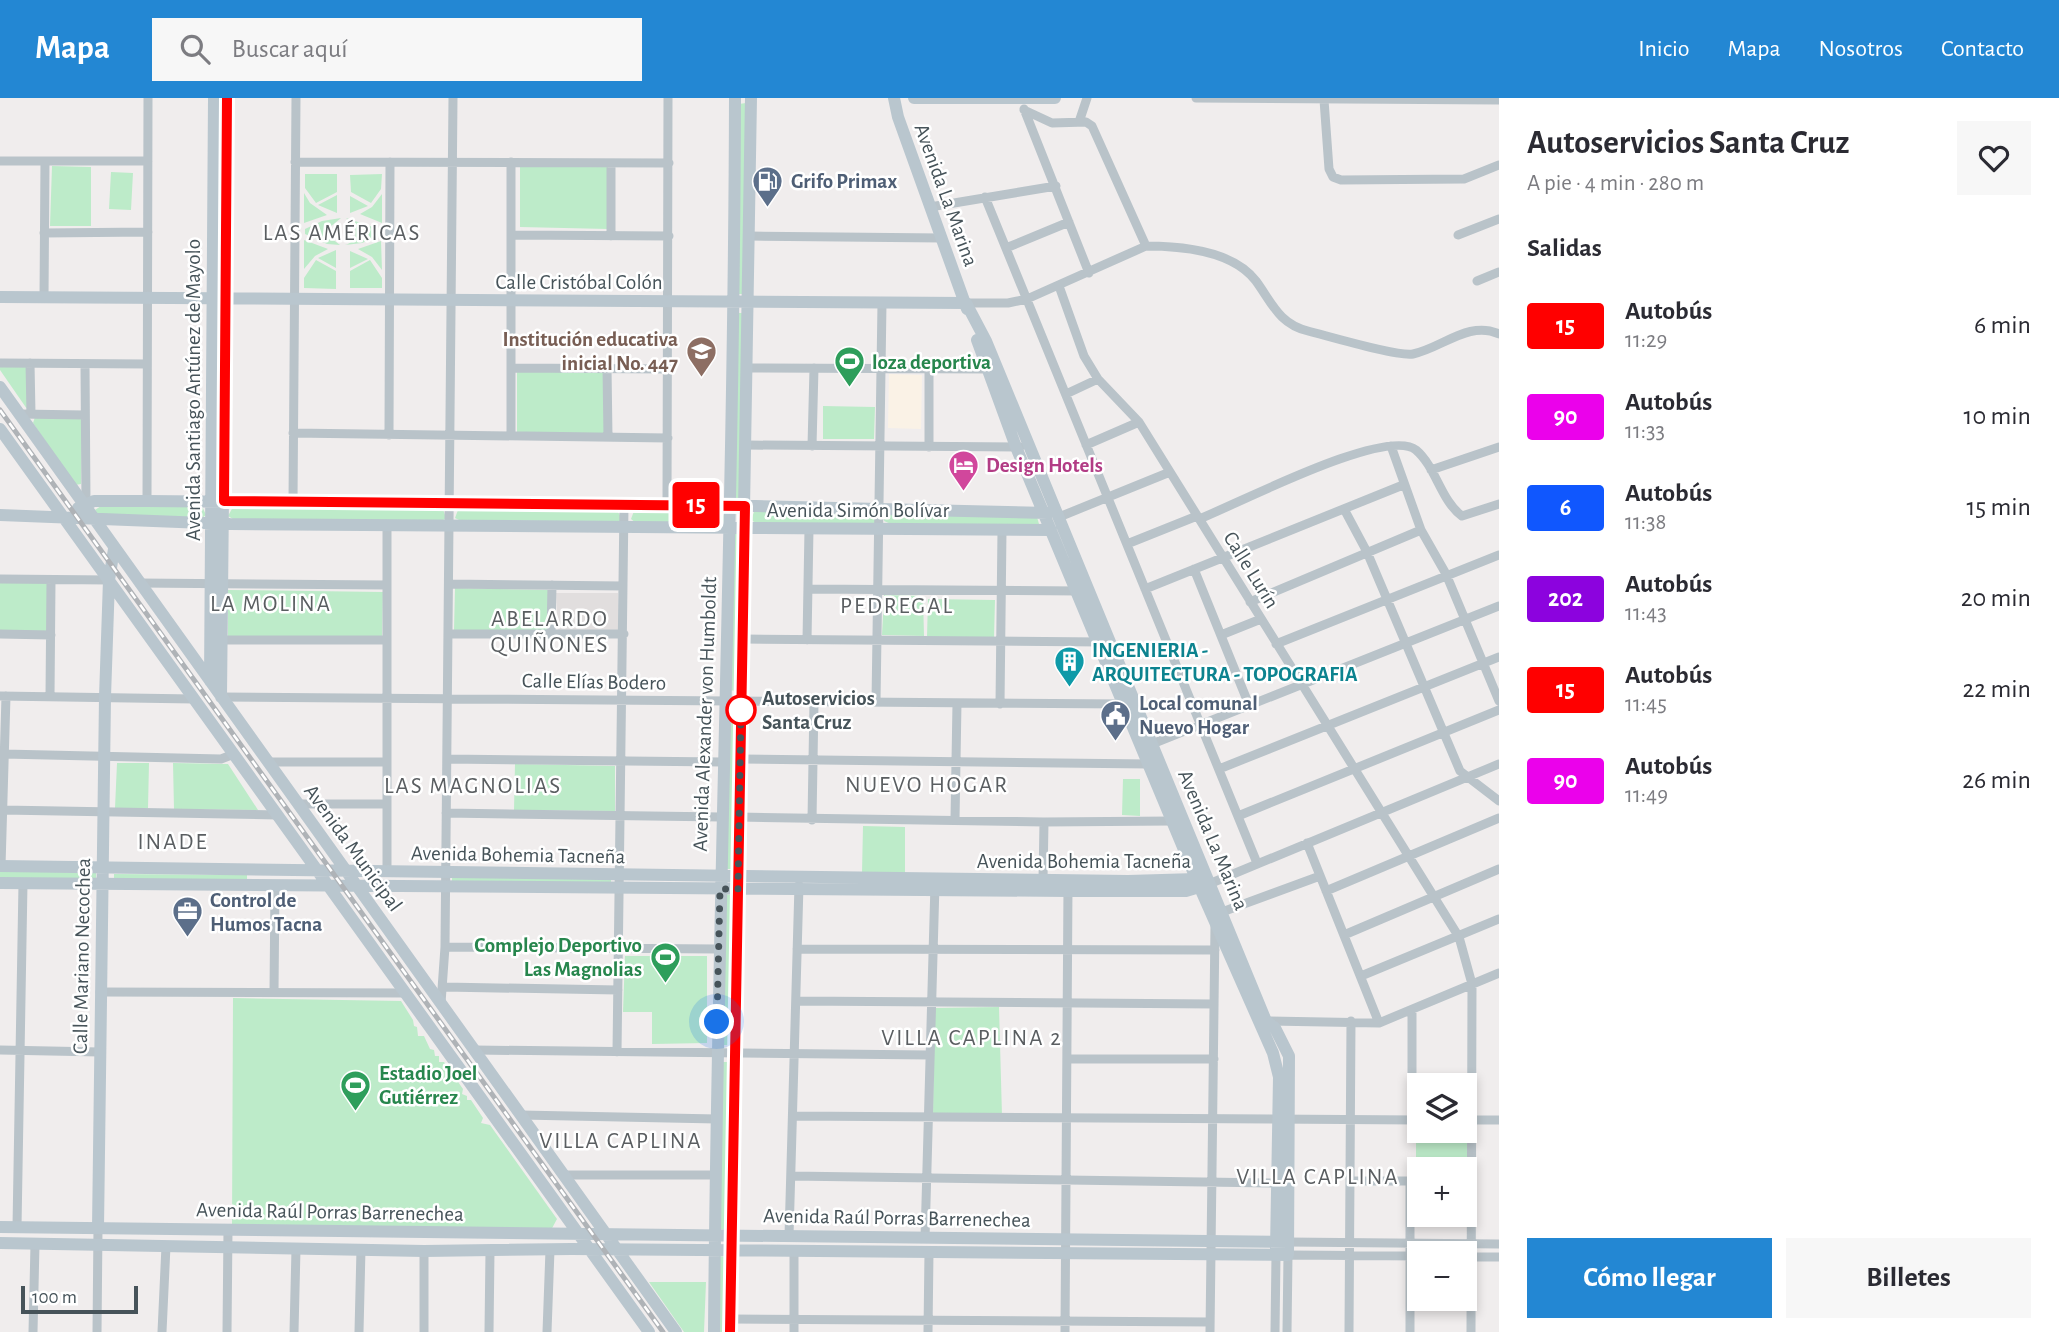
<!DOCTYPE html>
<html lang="es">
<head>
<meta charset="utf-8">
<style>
  :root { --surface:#fff; --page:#f7f7f7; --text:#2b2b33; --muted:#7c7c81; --accent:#2387d3 }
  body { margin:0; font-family:"Alegreya Sans",sans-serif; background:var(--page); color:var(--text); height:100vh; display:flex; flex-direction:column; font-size:26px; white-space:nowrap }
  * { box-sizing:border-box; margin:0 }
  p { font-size:23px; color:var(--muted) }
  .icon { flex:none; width:38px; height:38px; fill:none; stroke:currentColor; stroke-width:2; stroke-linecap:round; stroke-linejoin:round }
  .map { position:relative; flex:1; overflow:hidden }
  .details { display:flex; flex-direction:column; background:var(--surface); width:560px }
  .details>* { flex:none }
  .badge { padding:0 14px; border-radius:5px; font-size:24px; line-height:46px }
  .fabs { position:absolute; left:1407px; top:975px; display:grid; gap:14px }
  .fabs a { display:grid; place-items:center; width:70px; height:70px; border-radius:0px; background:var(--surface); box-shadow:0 4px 10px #0003; font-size:35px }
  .scale { position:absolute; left:21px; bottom:18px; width:117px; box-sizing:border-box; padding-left:7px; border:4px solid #465359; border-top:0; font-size:19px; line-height:24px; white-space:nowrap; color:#465359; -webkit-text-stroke:5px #fff; paint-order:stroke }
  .you { position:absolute; width:35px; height:35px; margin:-18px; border:5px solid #fff; border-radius:50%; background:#1a73e8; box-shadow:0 0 0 10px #1a73e833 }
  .map>.badge { position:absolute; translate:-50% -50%; box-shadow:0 0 0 4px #fff }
  h2 { padding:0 28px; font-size:26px; line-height:63px }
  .round { display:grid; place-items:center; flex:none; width:74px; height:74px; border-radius:0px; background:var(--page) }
  .head { display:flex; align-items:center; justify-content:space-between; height:119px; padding:0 28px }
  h1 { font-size:33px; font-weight:700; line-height:52px }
  .cta { display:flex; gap:14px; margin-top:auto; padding:14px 28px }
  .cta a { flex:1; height:80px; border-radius:0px; background:var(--accent); color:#fff; font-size:28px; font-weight:700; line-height:80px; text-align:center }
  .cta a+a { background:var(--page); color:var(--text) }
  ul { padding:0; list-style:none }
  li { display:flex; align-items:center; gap:21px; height:91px; padding:0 28px }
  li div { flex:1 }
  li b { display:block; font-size:26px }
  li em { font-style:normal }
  li .badge { min-width:77px; font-weight:700; text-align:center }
  header { display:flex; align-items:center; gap:42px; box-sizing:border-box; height:98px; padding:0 35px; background:var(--accent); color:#fff }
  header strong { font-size:33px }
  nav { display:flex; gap:38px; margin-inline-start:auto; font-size:24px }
  .search { width:490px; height:63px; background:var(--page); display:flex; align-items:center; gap:18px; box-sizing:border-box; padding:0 24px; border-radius:0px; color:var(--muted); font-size:26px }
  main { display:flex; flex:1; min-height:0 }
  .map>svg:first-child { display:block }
  .commercial { fill:#faf2e6 }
  .education { fill:#e1dede }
  .green { fill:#bdebc9 }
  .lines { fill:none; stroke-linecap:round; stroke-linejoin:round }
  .street { stroke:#b9c3c9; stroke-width:9 }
  .secondary { stroke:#b9c6ce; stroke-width:12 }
  .rail-casing { stroke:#afb3b7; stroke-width:5 }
  .rail { stroke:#fff; stroke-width:2.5; stroke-dasharray:8; stroke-linecap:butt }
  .line-casing { stroke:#fff; stroke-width:16 }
  .line { stroke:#f00; stroke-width:10 }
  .walk { stroke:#465359; stroke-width:7; stroke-dasharray:0 12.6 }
  .stop-dot { fill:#fff; stroke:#f00; stroke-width:3.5 }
  .labels { text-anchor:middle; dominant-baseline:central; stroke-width:5; stroke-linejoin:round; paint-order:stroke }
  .service-label { font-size:21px; font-weight:bold; fill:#4e5e75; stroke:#fff; text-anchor:start }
  .street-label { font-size:21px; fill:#465359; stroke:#fff }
  .education-label { font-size:21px; font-weight:bold; fill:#785e54; stroke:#fff; text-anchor:end }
  .leisure-label { font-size:21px; font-weight:bold; fill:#27864d; stroke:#fff; text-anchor:start }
  .hotel-label { font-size:21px; font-weight:bold; fill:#b23c85; stroke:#fff; text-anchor:start }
  .culture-label { font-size:21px; font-weight:bold; fill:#0d838f; stroke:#fff; text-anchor:start }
  .stop-label { font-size:21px; font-weight:bold; fill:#465359; stroke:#fff; text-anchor:start }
  .neighbourhood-label { font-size:23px; letter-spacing:2px; fill:#5a5e61; stroke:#fff }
</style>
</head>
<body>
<header>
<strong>Mapa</strong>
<div class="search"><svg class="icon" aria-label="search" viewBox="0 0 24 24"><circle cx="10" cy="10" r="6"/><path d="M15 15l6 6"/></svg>Buscar aquí</div>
<nav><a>Inicio</a><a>Mapa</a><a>Nosotros</a><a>Contacto</a></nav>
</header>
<main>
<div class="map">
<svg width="1499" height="1234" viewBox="0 0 1499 1234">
  <rect width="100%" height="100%" fill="#f0eded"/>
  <path class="commercial" d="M889 276 922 277 921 331 888 330Z"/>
  <path class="education" d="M556 495H618L619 533 558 532Z"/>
  <path class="green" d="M746 5V196H738L739 6Z
    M520 67 608 68V131L520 129Z
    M52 68 91 69V128H50Z
    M111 74 133 75 131 112 109 111Z
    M305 76H337V94L316 105 305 90Z
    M382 76 381 91 371 105 351 94 350 77Z
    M304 95 310 105 327 117 304 125Z
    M382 96V125L360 116 372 109Z
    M337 97V115L318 107Z
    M350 98 368 108 350 115Z
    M341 120 329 130 331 140 340 147 327 146 305 136V131L322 123Z
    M346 120 382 132V137L362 145 345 147C355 144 358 136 354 127Z
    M304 142 328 151 315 158 304 171Z
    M381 143 382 172 372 159 358 151Z
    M336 152V170L318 160Z
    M350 153 368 161 350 170Z
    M316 162 336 173V191L304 190V180Z
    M370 162 382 180V190H350V173Z
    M738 215H745L743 400H735Z
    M0 269H27V311L0 272Z
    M517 274H606L607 336 517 335Z
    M823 308 875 309 874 341H823Z
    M78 318 82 321 81 386 75 387 33 325 35 319Z
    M101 408H202L206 417 202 420 100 419 95 412Z
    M233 409 443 411 446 420 442 423 233 421 228 418Z
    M458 412 618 414 622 421 619 424 459 422 455 420Z
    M634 413 722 414 726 422 722 425H636L631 421Z
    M754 414 874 415 876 423 873 427 756 425 751 422Z
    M890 415 1037 419 1039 426H891L884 423 885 418Z
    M733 433 741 434 737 593 728 592Z
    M0 485H48L47 535 0 534Z
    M455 490 549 492V533L454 532Z
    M228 492 383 494 382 541 228 539Z
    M884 497 923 498 924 538 882 537Z
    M928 501 995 502 994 540 927 539Z
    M729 610H736L732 771H724Z
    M117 665H149L148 710H115Z
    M173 665 228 666 258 712 174 711Z
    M515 666 615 668V713L514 712Z
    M1123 681H1140V718L1122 717Z
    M863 728 905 729V776L862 775Z
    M0 772 96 775V783L0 780Z
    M114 776 247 777V784L114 783Z
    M611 779V785L452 786V780Z
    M724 796 731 797 729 947H721Z
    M625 858H707V945L652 946V914H623Z
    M233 900 401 903 413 922 414 928 417 929 418 938H424L430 951 434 952 435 958H439V964H444L463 991 462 996 467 998V1002H471L483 1020 481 1025 490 1027 557 1121 550 1134 232 1129Z
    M999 909 1002 1018 933 1017 934 910Z
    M720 964H729L727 1132 719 1131Z
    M1416 1026H1419V1032H1465L1467 1026V1070H1416Z
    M719 1158 726 1159V1234H718Z
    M649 1184H706L704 1234H684Z"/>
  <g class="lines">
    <path class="street" d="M1196 0 1499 2
      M1324 2 1329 71 1333 79 1341 82 1464 81 1499 67
      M1024 11 1089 175
      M1024 12 1052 25 1086 24 1092 28 1146 148
      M1079 24 1087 0
      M0 63H148
      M295 64 669 65
      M985 99 1257 765
      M930 109 1056 88
      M44 135 148 134
      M511 137 669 138
      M1458 137 1499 121
      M611 138V65
      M749 138 942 140
      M1006 150 1069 124
      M1477 183 1499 174
      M1059 188 1084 258 1098 281 1139 324 1459 839 1472 886 1471 1234
      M44 200 45 63
      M966 205H1008L1027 201 1146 148C1181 148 1233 153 1256 183 1272 205 1279 226 1308 233 1328 238 1398 259 1413 256 1442 250 1469 222 1499 236
      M0 265 147 266
      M30 265 31 316
      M85 266 86 405
      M511 270 669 271
      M607 270 608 339
      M747 270 992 271
      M1066 296 1098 281
      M19 316 85 317
      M293 335 668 340
      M389 337 390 64
      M511 338V64
      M746 347 1020 349
      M1086 347 1139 324
      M812 348 814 270
      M1391 348 1421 432 1446 476 1499 603
      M929 349V271
      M1431 372 1499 349
      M147 403 148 0
      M293 404 296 0
      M667 407 668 0
      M1344 411 1367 454 1460 673 1499 703
      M1059 419 1170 374
      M1199 421C1236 407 1386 328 1416 352 1436 369 1441 403 1462 418L1499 406
      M387 427V774
      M1127 446 1197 418
      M1194 471 1249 607
      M0 481 109 482
      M139 485 387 487
      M449 486 623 488
      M809 491 1080 493
      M1145 491 1403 387
      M1250 504 1421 432
      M0 536 51 537
      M449 536H624
      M551 537 552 487
      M1221 537 1261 521
      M743 541 1101 544
      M222 542H387
      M807 542 809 431
      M1276 546 1499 457
      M0 598 194 601
      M50 598 51 483
      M221 599 1125 606
      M876 604 882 205
      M1000 606 1002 432
      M1152 646 1499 508
      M4 656 221 661 234 656
      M447 661 723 664
      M741 661 1148 666
      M268 664H387
      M1219 671 1499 559
      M298 706H387
      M3 712 277 717
      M446 715 721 719
      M1238 718 1499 612
      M739 719 1044 724 1172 723
      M812 722 814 604
      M955 722 957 605
      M1307 745 1379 925
      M1 768 6 598
      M1043 782 1044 724
      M1209 786 1499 666
      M1326 793 1499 720
      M1222 814 1320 778
      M1344 837 1499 771
      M445 849 718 851
      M797 851 1215 852
      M1361 878 1499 821
      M444 889 618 892
      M100 894 405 895
      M274 894 275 787
      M796 903 1214 906
      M441 905 445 849 453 0
      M1266 923 1379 925 1499 875
      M0 952 100 954
      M475 952 930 957
      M617 954 624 407
      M1067 961H1214
      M521 1017 717 1021
      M793 1018 1419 1022
      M1412 1022V913
      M1465 1022H1499
      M565 1077H716
      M791 1078 1277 1085
      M1350 1083H1419
      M17 1129 23 785
      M789 1138 799 787
      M925 1140 935 786
      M1288 1144 1499 1146
      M794 1153V1234
      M1465 1159H1499
      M731 1221 1210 1224
      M33 1234 35 1146
      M97 1234 98 1130
      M162 1234 166 1148
      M227 1234 228 1132
      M294 1234 296 1151
      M359 1234 361 1151
      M424 1234V1153
      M489 1234 490 1153
      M547 1234 550 1152
      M928 1234 929 1154
      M1065 1234 1068 788
      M1210 1234 1215 828
      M1275 1234 1276 1157
      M1287 1234 1288 1157 1419 1158
      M1349 1234 1351 923
      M1410 1234V1083"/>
    <path class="secondary" d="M894 0 898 19 967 211
      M914 0H1055
      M0 199 966 205
      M977 242 1016 349 1200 790 1273 955 1279 979 1276 1151
      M0 289 676 1234
      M0 331 649 1234
      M78 410 94 403H147L756 408 1048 415
      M0 417 230 426 1051 432
      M210 583 214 0
      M221 599 227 0
      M0 768 1128 783 1196 781 1203 783
      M0 785 1068 793H1186L1206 787
      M0 1129 1288 1144
      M98 1130 105 599 109 482 114 451
      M0 1145 424 1153 571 1151 1288 1157 1289 958 1275 930 1266 923 986 243 966 205
      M714 1234C717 823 734 411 735 0
      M730 1234 751 0"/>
    <defs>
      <path id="rail" d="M0 312 663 1234"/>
    </defs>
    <use href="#rail" class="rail-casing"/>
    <use href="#rail" class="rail"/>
  </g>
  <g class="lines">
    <defs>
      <path id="line" d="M227 0 224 403 745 408 730 1234"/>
    </defs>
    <use href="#line" class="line-casing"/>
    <use href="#line" class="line"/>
    <path class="walk" d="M717 924 720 791H738L741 612"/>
  </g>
  <defs>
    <symbol id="fuel-pin" viewBox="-11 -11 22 30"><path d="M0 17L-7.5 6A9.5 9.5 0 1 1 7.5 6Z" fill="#5c6f8a" stroke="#fff"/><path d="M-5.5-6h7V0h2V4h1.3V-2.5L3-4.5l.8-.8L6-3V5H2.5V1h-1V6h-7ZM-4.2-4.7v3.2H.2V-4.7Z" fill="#fff"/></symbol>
    <symbol id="school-pin" viewBox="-11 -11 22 30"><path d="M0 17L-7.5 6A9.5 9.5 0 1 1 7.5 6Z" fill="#8d6e63" stroke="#fff"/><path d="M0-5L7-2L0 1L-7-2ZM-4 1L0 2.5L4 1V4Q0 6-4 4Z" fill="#fff"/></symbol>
    <symbol id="stadium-pin" viewBox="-11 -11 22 30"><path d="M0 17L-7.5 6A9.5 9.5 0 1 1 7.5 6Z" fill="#2e9e5b" stroke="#fff"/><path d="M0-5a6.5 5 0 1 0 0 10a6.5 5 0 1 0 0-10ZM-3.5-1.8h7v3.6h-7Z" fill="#fff"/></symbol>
    <symbol id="hotel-pin" viewBox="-11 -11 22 30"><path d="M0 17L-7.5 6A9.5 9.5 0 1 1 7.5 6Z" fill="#d1479c" stroke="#fff"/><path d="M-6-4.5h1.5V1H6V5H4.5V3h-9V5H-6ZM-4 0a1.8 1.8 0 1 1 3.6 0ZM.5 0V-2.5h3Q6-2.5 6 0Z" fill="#fff"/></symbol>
    <symbol id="building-pin" viewBox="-11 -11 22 30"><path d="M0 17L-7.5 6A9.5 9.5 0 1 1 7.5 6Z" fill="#0f9aa8" stroke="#fff"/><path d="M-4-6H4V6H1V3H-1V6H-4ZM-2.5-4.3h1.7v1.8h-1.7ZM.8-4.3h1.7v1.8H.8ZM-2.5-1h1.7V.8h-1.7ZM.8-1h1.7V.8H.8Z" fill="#fff"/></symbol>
    <symbol id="civic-pin" viewBox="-11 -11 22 30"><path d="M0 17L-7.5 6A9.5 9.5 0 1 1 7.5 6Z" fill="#5c6f8a" stroke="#fff"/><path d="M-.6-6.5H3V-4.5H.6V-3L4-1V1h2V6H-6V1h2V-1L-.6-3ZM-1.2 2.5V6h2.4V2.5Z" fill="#fff"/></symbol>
    <symbol id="office-pin" viewBox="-11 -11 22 30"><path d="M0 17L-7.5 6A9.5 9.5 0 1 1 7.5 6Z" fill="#5c6f8a" stroke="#fff"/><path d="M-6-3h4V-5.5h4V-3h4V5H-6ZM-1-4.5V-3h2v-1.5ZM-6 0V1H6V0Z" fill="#fff"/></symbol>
  </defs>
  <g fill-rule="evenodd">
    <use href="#fuel-pin" x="750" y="66" width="35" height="47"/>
    <use href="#school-pin" x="684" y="236" width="35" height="47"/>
    <use href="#stadium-pin" x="832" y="246" width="35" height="47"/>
    <use href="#hotel-pin" x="946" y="350" width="35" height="47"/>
    <use href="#building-pin" x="1052" y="546" width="35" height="47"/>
    <use href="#civic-pin" x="1098" y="600" width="35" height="47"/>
    <use href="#office-pin" x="170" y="796" width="35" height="47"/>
    <use href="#stadium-pin" x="648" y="842" width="35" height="47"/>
    <use href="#stadium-pin" x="338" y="970" width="35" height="47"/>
  </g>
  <circle class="stop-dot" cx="741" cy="612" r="14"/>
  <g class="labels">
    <g class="service-label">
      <text x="791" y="83">Grifo Primax</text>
      <text x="1139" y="605">Local comunal<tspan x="1139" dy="24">Nuevo Hogar</tspan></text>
      <text x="210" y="802">Control de<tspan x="210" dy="24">Humos Tacna</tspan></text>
    </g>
    <g class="street-label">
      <text transform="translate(946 97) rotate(70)">Avenida La Marina</text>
      <text x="579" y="184">Calle Cristóbal Colón</text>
      <text transform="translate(193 292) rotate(-90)">Avenida Santiago Antúnez de Mayolo</text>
      <text x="858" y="412">Avenida Simón Bolívar</text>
      <text transform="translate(1251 472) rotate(58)">Calle Lurín</text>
      <text transform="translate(594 584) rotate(1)">Calle Elías Bodero</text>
      <text transform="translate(705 616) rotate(-88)">Avenida Alexander von Humboldt</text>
      <text transform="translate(1213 742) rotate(67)">Avenida La Marina</text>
      <text transform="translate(353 750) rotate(54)">Avenida Municipal</text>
      <text transform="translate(518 757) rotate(1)">Avenida Bohemia Tacneña</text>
      <text x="1084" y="763">Avenida Bohemia Tacneña</text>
      <text transform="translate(82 858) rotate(-89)">Calle Mariano Necochea</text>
      <text transform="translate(330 1114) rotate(1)">Avenida Raúl Porras Barrenechea</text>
      <text transform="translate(897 1120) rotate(1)">Avenida Raúl Porras Barrenechea</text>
    </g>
    <g class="education-label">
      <text x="678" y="241">Institución educativa<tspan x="678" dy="24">inicial No. 447</tspan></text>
    </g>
    <g class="leisure-label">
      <text x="872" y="264">loza deportiva</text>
      <text x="642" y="847" text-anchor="end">Complejo Deportivo<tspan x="642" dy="24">Las Magnolias</tspan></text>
      <text x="379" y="975">Estadio Joel<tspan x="379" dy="24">Gutiérrez</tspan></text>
    </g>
    <g class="hotel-label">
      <text x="986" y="367">Design Hotels</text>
    </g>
    <g class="culture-label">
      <text x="1092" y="552">INGENIERIA -<tspan x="1092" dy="24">ARQUITECTURA - TOPOGRAFIA</tspan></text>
    </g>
    <g class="stop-label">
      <text x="762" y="600">Autoservicios<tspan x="762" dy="24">Santa Cruz</tspan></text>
    </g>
    <g class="neighbourhood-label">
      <text x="342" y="135">LAS AMÉRICAS</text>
      <text x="271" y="506">LA MOLINA</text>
      <text x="897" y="508">PEDREGAL</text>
      <text x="550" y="521">ABELARDO<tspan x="550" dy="26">QUIÑONES</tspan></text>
      <text x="927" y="687">NUEVO HOGAR</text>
      <text x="473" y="688">LAS MAGNOLIAS</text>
      <text x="173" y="744">INADE</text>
      <text x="972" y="940">VILLA CAPLINA 2</text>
      <text x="621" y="1043">VILLA CAPLINA</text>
      <text x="1318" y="1079">VILLA CAPLINA</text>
    </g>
  </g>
</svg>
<div class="fabs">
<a><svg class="icon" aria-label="layers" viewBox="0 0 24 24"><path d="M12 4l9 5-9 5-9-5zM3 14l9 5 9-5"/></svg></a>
<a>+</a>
<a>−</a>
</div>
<div class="scale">100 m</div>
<div class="you" style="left:717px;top:924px"></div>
<b class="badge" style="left:696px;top:407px;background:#f00;color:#fff">15</b>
</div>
<section class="details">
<div class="head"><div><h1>Autoservicios Santa Cruz</h1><p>A pie · 4 min · 280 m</p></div><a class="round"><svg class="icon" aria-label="heart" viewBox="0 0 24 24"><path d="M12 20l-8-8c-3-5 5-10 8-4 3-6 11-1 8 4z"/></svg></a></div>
<h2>Salidas</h2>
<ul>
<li><span class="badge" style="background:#f00;color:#fff">15</span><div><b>Autobús</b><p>11:29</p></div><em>6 min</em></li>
<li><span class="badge" style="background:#eb01eb;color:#fff">90</span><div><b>Autobús</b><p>11:33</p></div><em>10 min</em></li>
<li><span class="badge" style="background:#1057fe;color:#fff">6</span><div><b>Autobús</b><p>11:38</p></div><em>15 min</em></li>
<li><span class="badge" style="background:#8c03de;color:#fff">202</span><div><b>Autobús</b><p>11:43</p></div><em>20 min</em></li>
<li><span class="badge" style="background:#f00;color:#fff">15</span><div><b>Autobús</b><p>11:45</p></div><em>22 min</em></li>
<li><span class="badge" style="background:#eb01eb;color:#fff">90</span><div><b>Autobús</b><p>11:49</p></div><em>26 min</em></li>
</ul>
<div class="cta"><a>Cómo llegar</a><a>Billetes</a></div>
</section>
</main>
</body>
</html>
